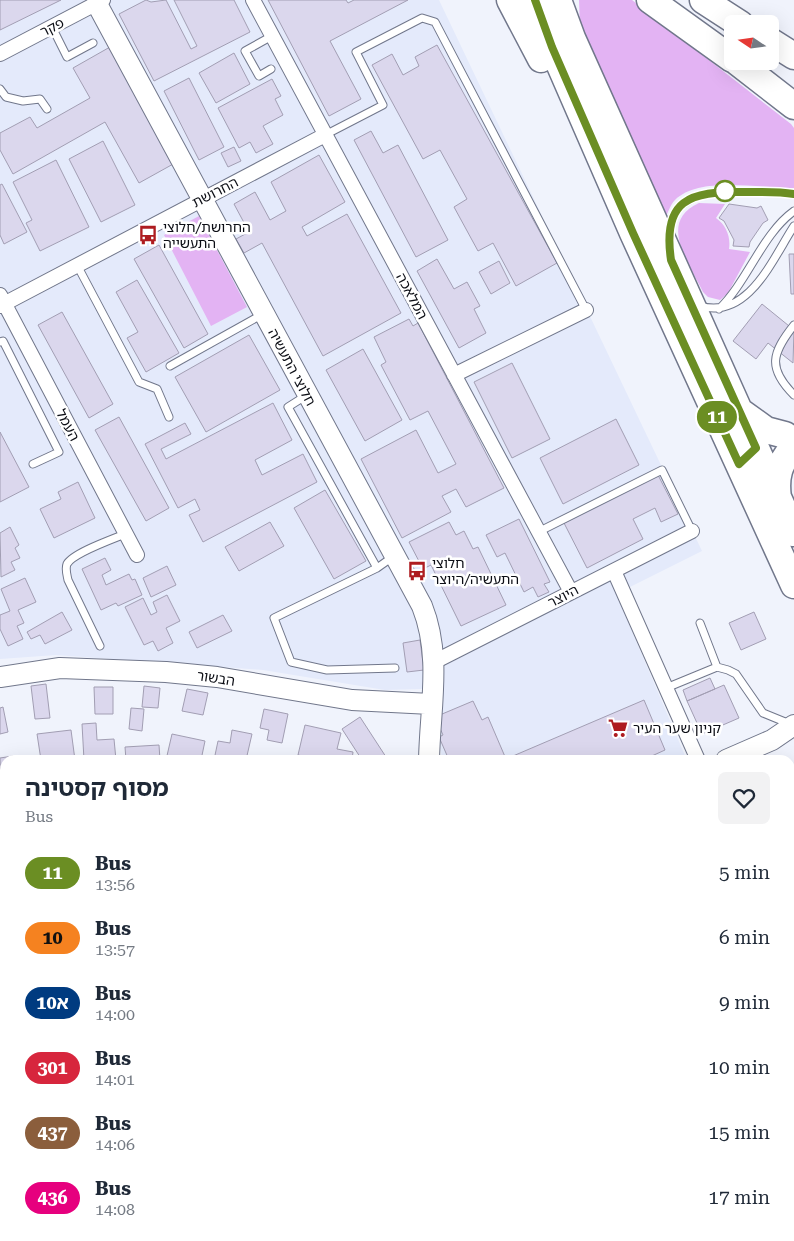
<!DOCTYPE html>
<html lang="en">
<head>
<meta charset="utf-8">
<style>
  :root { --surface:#fff; --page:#f2f2f3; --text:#1f2937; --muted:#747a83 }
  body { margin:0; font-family:"Roboto Serif","Noto Sans Hebrew",serif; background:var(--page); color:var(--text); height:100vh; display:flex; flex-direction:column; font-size:19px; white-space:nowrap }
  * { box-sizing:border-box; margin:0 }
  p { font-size:16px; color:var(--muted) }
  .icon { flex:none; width:28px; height:28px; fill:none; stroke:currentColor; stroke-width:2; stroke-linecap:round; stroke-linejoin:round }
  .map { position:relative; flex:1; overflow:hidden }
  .side { position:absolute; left:0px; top:755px; width:795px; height:486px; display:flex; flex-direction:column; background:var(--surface); border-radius:15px 15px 0 0; box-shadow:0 5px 20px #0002 }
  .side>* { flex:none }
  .badge { padding:0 10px; border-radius:16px; font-size:18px; line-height:32px }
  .needle { width:32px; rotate:283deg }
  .tools { position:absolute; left:724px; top:15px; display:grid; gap:10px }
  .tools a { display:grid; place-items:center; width:55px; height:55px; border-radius:8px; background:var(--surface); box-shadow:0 5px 20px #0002; font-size:25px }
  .map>.badge { position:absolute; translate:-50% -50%; box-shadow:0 0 0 2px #fff }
  .round { display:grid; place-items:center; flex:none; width:52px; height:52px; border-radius:8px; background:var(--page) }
  .summary { display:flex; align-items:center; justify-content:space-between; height:85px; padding:0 25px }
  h1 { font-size:24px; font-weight:700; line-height:38px }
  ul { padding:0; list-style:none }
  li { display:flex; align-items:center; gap:15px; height:65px; padding:0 25px }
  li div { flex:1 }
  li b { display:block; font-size:19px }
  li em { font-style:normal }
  li .badge { min-width:55px; font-weight:700; text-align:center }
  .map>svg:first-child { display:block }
  .built { fill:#e4eafb }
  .green { fill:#e3b3f3 }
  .building { fill:#dbd7ed; stroke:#a29eb3 }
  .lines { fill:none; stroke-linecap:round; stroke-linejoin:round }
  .lane-casing { stroke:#71778b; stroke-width:9 }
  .street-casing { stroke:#71778b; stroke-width:16 }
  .secondary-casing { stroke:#71778b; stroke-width:22 }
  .highway-casing { stroke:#71778b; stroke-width:29 }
  .lane { stroke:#fff; stroke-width:7 }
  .street { stroke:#fff; stroke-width:14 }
  .secondary { stroke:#fff; stroke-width:20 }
  .highway { stroke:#fff; stroke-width:26 }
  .line-casing { stroke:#fff; stroke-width:11 }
  .line { stroke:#6b8e23; stroke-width:8 }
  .stop-dot { fill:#fff; stroke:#6b8e23; stroke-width:2.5 }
  .labels { text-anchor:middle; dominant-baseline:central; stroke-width:5; stroke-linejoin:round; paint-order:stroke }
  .street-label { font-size:14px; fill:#0c0e15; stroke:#fff }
  .poi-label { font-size:14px; fill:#0c0e15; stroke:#fff; text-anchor:start }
</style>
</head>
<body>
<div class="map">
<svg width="794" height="1241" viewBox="0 0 794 1241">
  <rect width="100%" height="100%" fill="#f0f3fc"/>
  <path class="built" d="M0 0H439L702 551 616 594 686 758 442 760 436 712 444 678 421 689 385 690 263 670 56 655 0 659Z"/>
  <path class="green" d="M579 0H632L791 124 794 128V188C762 189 700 175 675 200 670 205 667 215 664 221L580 28Z
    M699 203 725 204 716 218C726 225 731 237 729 249L750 252 728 293 720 300 708 297 703 292C689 263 657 222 699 203Z
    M199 216 247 307 211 326 164 235Z
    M5 1093V1166L0 1174V1094Z"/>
  <path class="building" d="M0 0H61L0 30Z
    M146 0 151 2 166 0 191 49 197 46 174 0H234L250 32 154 81 119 14Z
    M268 0H346L348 3 354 0H408L330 41 361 99 329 116Z
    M437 45 557 263 516 286 493 243 478 251 454 207 467 199 440 150 423 159 372 65 392 54 403 75 419 66 415 57Z
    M110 47 175 163 139 183 105 122 13 174 0 150V133L30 117 37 128 90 98 73 68Z
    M234 53 250 84 216 103 199 73Z
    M189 78 224 147 199 160 164 91Z
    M272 79 281 96 275 99 283 115 263 126 273 144 256 153 250 142 239 148 218 108Z
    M371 131 383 153 398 145 448 240 416 257 354 140Z
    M103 141 135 205 101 222 69 159Z
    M234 147 241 161 228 167 221 153Z
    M319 155 345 202 302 227 307 236 347 214 401 313 323 356 262 243 244 253 236 239 249 232 234 204 255 192 270 220 286 211 271 182Z
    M56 160 89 227 40 251 26 223 32 220 13 182Z
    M2 184 27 232 4 244 0 235V185Z
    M729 204 757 208 761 206 768 220 763 223 750 242 749 247 733 246 734 240 724 221 719 218Z
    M159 245 208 334 184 348 134 259Z
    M789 254H794V294H791Z
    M437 259 454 289 467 282 480 306 474 309 486 333 459 348 417 271Z
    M499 261 510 283 491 294 479 272Z
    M137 280 179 353 146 372 127 338 138 332 116 292Z
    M762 304 794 330 793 363 768 343 756 359 733 341Z
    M62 312 113 404 89 418 38 325Z
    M409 319 413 326 418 323 504 488 466 507 456 489 442 496 451 512 402 538 361 459 416 430 438 473 456 464 428 411 410 420 381 365 386 362 374 337Z
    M249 335 280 390 206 432 175 377Z
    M363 349 402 420 365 441 326 370Z
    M512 363 550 439 512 458 474 382Z
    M273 403 292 440 255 460 262 475 303 454 317 482 203 542 189 515 200 510 195 499 178 508 145 444 185 423 191 434 161 449 166 459Z
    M119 417 169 508 146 521 95 430Z
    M616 419 639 465 563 504 540 458Z
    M0 432 29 487 0 502Z
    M658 475 678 514 661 522 655 508 633 519 643 539 587 568 564 523Z
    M78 482 95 518 54 538 40 509 61 499 58 492Z
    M325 490 366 561 334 579 294 508Z
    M519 519 550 582 544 584 549 592 538 597 533 587 524 592 505 553 497 557 486 535Z
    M270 522 284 546 239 571 225 547Z
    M449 522 456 535 464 531 473 549 478 547 506 605 461 626 431 565 423 569 409 542Z
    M10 527 19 545 15 548 20 558 11 562 15 570 1 577 0 533Z
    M105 558 111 570 102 575 106 585 129 574 132 580 135 579 142 595 118 606 116 603 101 610 82 569Z
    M167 566 176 585 151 597 143 578Z
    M25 578 36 602 18 610 24 623 17 626 23 639 8 646 0 629V615L10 611 1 589Z
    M167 595 180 621 166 628 173 643 158 651 153 641 144 645 125 607 143 598 151 615 157 612 153 602Z
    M62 612 72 630 45 644 40 635 31 639 27 632Z
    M754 612 766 639 741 650 729 623Z
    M223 615 232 631 197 648 189 632Z
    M420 640 424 670 407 672 403 643Z
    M710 678 715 689 687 701 683 690Z
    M46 684 50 718 35 719 31 686Z
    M724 685 739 718 702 734 687 701Z
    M144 686 160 688 158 708 142 707Z
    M94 687H113V714H95Z
    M187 689 208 693 203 715 182 711Z
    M644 700 665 750 643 760H449L439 737 443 735 435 717 473 701 482 720 488 717 506 759Z
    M3 707 8 732 0 734V708Z
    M131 708 144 709 142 731 129 729Z
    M264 709 288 714 282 743 267 740 269 730 260 728Z
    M360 717 388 760H362L342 729Z
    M96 723 97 740 114 739 116 760H84L82 724Z
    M305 725 341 733 337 749 353 752 352 760H320L298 755Z
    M71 730 75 760H41L37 734Z
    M232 730 252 734 246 760H214L218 741 230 743Z
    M172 734 205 741 201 760H166Z
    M159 745 160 760H126L125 747Z
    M13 756 14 760H5V786L1 787 0 758Z
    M790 769 794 779V826L790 816Z
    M794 842V874L790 875V843Z
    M0 874 5 893V897L0 898Z
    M794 961V979L790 981V963Z
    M794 1088V1155L790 1144V1090Z
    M790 1195 794 1201V1216L790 1218Z
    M3 1205 5 1206V1236H10L8 1241H0V1211Z
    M794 1229V1241H767L765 1236H790V1231Z
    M52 1236H82L80 1241H61Z
    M113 1236H127L125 1241H110Z
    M161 1236H170L173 1241H153Z
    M214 1236H228L230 1241H204Z
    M292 1236H329L334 1241H297Z
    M424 1236H454L447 1241H427Z
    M488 1236H509L512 1241H491Z
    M625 1236H648L650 1241H627Z
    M724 1236H739L741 1241H726Z"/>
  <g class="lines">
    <defs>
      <path id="lane" d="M52 27 67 57 93 43
        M271 69 259 76 245 51 272 36
        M0 89 6 97 23 101 40 99 47 109
        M325 135 383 105 356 52 422 18 435 22 586 310
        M668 233C673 190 719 191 751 192 766 192 780 191 794 194
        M77 265 139 382 157 389 169 417
        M700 306C748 320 772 260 794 226
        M719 309C748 281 762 234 794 211
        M794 325C772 353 767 368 794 395
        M0 342 3 341 59 452 33 464
        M170 366 263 314
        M307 395 288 407 377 568 394 556
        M538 532 662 470 692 531
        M377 568 274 618 291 662 327 670 395 668
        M700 623 717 667
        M100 646 68 580C67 575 65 569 67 564 73 553 113 539 125 534
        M666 688 717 667 728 670 736 674 763 713 790 724
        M0 1088 5 1070"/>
      <path id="street" d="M253 0 571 592
        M0 54 103 0
        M0 295 137 555
        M0 306 325 135
        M454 375 586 310
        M614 571 698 760
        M434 662 692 531
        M0 916 5 915
        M790 1060 794 1061
        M340 1236 343 1241
        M28 1241 30 1236
        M378 1241 384 1236"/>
      <path id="secondary" d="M97 4 422 606C442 656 430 707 429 760
        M0 677 60 668 166 672 217 677 352 700 431 704
        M726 760 772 740 794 725
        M0 806 5 805
        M578 1236 581 1241"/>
      <path id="highway" d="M510 0 541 59
        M535 0 552 47 633 233 794 585
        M558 0 572 38 794 533
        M650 0 732 59
        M703 0 740 24
        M770 41 794 56
        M736 61 794 106
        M741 412 766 430 785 435
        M778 498C775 476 779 464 793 447"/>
    </defs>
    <use href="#lane" class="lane-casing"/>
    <use href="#street" class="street-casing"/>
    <use href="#secondary" class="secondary-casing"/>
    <use href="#highway" class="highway-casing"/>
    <use href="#lane" class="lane"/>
    <use href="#street" class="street"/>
    <use href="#secondary" class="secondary"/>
    <use href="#highway" class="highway"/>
  </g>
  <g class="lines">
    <defs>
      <path id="line" d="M535 0 552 47 633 233 739 464 756 448 671 260C662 200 689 191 744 192 760 192 778 191 794 194"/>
    </defs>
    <use href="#line" class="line-casing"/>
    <use href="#line" class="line"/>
  </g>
  <defs>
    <symbol id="bus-bare" viewBox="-9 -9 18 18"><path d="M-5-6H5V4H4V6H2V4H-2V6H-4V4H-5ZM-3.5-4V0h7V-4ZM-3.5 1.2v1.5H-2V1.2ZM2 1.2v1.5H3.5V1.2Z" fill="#ae1c20" stroke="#fff" stroke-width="2.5" paint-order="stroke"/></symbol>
    <symbol id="supermarket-bare" viewBox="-9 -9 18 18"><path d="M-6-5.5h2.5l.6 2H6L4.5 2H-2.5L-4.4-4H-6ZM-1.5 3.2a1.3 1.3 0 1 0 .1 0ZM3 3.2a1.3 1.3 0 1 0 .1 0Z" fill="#ae1c20" stroke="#fff" stroke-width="2.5" paint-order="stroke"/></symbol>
  </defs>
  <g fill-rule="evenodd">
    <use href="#bus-bare" x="134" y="221" width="28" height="28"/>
    <use href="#bus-bare" x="403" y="557" width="28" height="28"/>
    <use href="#supermarket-bare" x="604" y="714" width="28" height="28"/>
  </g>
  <circle class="stop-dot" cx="725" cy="191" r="10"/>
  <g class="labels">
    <g class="street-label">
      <text transform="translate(52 27) rotate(-27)">פקר</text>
      <text transform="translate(215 192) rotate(-27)">החרושת</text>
      <text transform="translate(412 296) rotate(62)">המלאכה</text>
      <text transform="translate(292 367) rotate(62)">חלוצי התעשיה</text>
      <text transform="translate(68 425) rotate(62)">העמל</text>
      <text transform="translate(563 596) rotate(-27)">היוצר</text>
      <text transform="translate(216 678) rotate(9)">הבשור</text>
    </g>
    <g class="poi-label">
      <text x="163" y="227">החרושת/חלוצי<tspan x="163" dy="16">התעשייה</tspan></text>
      <text x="432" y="563">חלוצי<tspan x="432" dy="16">התעשיה/היוצר</tspan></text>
      <text x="633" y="728">קניון שער העיר</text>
    </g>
  </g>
</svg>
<div class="tools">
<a><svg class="needle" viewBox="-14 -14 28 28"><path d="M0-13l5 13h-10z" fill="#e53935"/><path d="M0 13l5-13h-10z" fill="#747a83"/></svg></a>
</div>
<b class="badge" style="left:717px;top:417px;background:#6b8e23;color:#fff">11</b>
<section class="side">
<div class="summary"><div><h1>מסוף קסטינה</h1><p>Bus</p></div><a class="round"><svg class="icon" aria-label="heart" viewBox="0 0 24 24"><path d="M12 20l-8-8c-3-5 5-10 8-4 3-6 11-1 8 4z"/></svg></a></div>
<ul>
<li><span class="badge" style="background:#6b8e23;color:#fff">11</span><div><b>Bus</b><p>13:56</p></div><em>5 min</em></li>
<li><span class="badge" style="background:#f58220;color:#111">10</span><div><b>Bus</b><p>13:57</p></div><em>6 min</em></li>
<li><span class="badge" style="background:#003b80;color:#fff">10א</span><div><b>Bus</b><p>14:00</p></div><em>9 min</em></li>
<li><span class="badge" style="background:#d7263d;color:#fff">301</span><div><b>Bus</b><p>14:01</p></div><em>10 min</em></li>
<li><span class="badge" style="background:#8b5e3c;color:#fff">437</span><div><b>Bus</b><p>14:06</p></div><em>15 min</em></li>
<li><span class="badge" style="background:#e6007e;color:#fff">436</span><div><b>Bus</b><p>14:08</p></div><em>17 min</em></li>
</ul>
</section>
</div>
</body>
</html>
